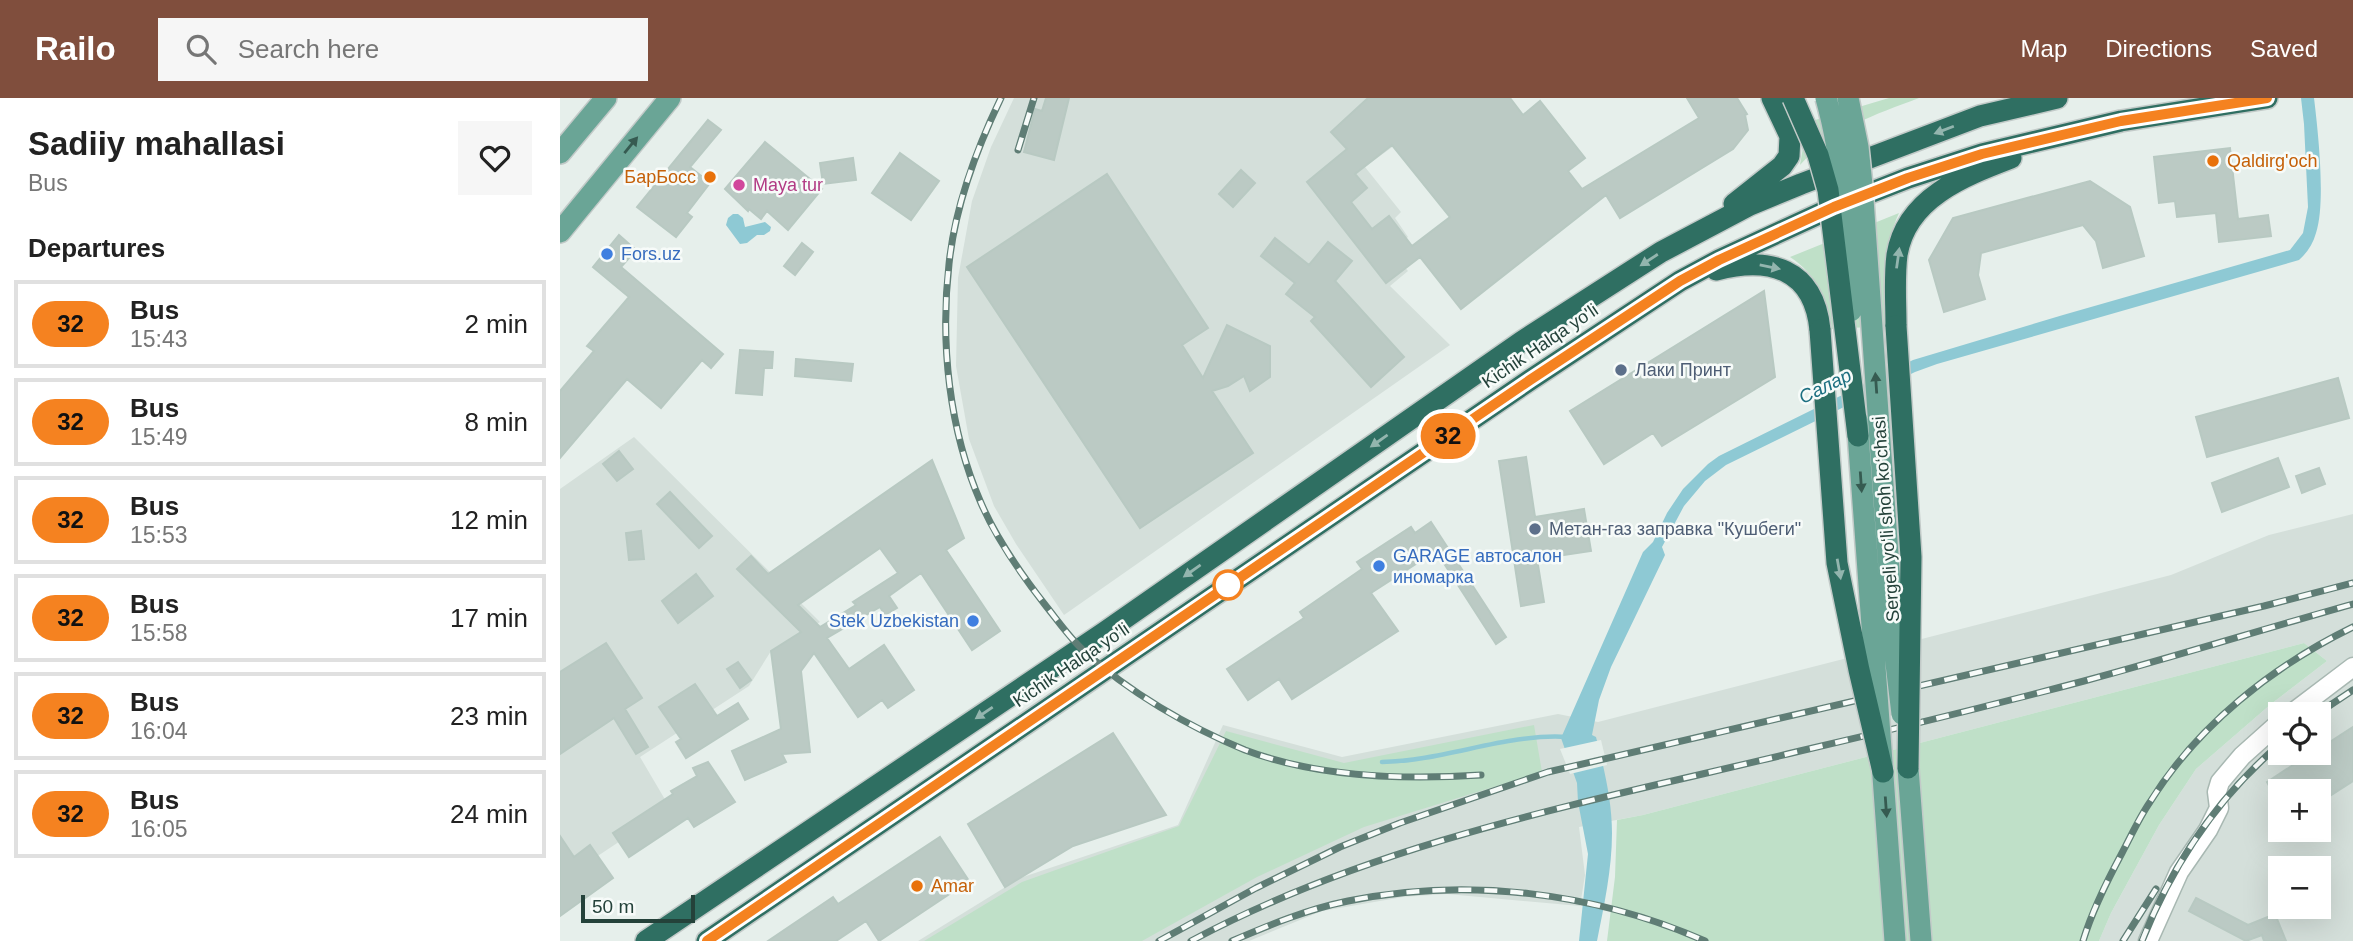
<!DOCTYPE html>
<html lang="en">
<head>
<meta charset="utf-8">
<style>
  :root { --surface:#fff; --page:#f6f6f6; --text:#222; --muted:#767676; --line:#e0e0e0; --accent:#804e3d }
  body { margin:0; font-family:Arial,sans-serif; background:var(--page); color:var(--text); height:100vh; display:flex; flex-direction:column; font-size:26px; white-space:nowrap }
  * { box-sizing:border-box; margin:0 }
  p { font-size:23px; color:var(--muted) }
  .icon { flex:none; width:38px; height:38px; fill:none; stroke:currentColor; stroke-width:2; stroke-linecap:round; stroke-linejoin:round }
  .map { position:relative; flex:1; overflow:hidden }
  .panel { display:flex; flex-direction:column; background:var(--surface); width:560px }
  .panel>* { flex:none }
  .badge { padding:0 14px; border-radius:23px; font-size:24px; line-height:46px }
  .fabs { position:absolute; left:1708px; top:604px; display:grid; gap:14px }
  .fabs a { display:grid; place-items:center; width:63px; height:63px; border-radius:0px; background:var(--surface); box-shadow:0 7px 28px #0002; font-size:35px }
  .scale { position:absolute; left:21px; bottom:18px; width:114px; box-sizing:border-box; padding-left:7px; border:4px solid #24423a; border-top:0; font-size:19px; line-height:24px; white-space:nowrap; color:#24423a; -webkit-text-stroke:5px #f7fbf9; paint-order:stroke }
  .map>.badge { position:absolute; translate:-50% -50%; box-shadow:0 0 0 4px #fff }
  h2 { padding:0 28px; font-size:26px; line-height:63px }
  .round { display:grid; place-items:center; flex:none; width:74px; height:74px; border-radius:0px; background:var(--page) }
  .summary { display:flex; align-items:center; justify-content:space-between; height:119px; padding:0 28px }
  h1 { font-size:33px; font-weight:800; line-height:52px }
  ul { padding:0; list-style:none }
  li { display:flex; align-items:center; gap:21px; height:88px; margin:0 14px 10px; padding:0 14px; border:4px solid var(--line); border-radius:0px }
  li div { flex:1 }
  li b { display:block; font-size:26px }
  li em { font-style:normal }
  li .badge { min-width:77px; font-weight:700; text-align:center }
  header { display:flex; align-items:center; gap:42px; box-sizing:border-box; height:98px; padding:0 35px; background:var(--accent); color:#fff }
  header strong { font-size:33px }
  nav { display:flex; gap:38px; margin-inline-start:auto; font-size:24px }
  .search { width:490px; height:63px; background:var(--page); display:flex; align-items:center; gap:18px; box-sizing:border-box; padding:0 24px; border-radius:0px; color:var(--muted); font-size:26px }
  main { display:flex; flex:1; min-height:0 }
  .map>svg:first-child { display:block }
  .built { fill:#d4dfda; fill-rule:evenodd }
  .green { fill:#bfe0c8 }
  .water { fill:#8ec9d4 }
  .pier { fill:#e6efeb }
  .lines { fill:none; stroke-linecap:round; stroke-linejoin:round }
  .stream { stroke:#8ec9d4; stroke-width:4.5 }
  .building { fill:#bbcac4; stroke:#b8c9c2; stroke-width:2; fill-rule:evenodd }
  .street-casing { stroke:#a8b8b2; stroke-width:21 }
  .primary-casing { stroke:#c2cac8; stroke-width:24 }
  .highway-casing { stroke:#c2cac8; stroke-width:24 }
  .street { stroke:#fff; stroke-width:18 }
  .primary { stroke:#6aa596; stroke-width:21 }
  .highway { stroke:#2f6f62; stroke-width:21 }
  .rail-casing { stroke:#5f7d75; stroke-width:7 }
  .rail { stroke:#f7fbf9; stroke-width:4.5; stroke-dasharray:13; stroke-linecap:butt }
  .primary-bridge-casing { stroke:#c2cac8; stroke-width:24; stroke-linecap:butt }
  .highway-bridge-casing { stroke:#c2cac8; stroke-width:24; stroke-linecap:butt }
  .primary-bridge { stroke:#6aa596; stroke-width:21 }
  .highway-bridge { stroke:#2f6f62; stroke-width:21 }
  .oneway { fill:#93b5ae }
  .oneway2 { fill:#365b51 }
  .line-casing { stroke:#fff; stroke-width:16 }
  .line { stroke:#f58220; stroke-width:10 }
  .food-dot { fill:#e8710a; stroke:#f7fbf9; stroke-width:2.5 }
  .hotel-dot { fill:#d1479c; stroke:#f7fbf9; stroke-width:2.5 }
  .shop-dot { fill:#3f7fe0; stroke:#f7fbf9; stroke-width:2.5 }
  .service-dot { fill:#5c6f8a; stroke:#f7fbf9; stroke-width:2.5 }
  .stop-dot { fill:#fff; stroke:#f58220; stroke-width:3.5 }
  .labels { text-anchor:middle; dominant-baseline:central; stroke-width:5; stroke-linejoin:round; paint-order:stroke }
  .food-label { font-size:18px; fill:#c56008; stroke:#f7fbf9; text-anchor:start }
  .hotel-label { font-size:18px; fill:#b23c85; stroke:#f7fbf9; text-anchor:start }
  .shop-label { font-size:18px; fill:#366cbe; stroke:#f7fbf9; text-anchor:start }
  .street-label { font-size:18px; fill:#24423a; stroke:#f7fbf9 }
  .service-label { font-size:18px; fill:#4e5e75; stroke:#f7fbf9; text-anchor:start }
  .water-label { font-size:19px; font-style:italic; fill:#1c6f80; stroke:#f7fbf9 }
</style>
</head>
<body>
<header>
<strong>Railo</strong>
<div class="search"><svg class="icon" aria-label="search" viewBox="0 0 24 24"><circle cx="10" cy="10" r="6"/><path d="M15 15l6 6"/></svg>Search here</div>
<nav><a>Map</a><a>Directions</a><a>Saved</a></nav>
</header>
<main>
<section class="panel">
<div class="summary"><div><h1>Sadiiy mahallasi</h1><p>Bus</p></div><a class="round"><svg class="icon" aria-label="heart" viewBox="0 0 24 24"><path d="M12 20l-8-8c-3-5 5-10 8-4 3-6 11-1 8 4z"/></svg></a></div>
<h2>Departures</h2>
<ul>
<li><span class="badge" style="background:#f58220;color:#111">32</span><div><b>Bus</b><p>15:43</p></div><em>2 min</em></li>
<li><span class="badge" style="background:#f58220;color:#111">32</span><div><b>Bus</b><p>15:49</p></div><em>8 min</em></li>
<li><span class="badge" style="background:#f58220;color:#111">32</span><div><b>Bus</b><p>15:53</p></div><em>12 min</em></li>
<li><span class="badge" style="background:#f58220;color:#111">32</span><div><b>Bus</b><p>15:58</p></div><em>17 min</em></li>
<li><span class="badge" style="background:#f58220;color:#111">32</span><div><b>Bus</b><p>16:04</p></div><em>23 min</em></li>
<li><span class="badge" style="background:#f58220;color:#111">32</span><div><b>Bus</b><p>16:05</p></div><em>24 min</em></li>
</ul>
</section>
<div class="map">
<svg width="1793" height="843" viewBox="0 0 1793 843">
  <rect width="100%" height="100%" fill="#e6efeb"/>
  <path class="built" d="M454 0H899L805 69 841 114 835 120 848 139 831 152 848 173 830 188 890 247 504 517 456 446 434 408 409 341 396 268 398 180 412 103 431 49Z
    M74 339 260 524 211 553 189 588 80 659 110 710 0 783V391Z
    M1793 416V843H1539L1551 815 1599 727 1636 671 1711 606 1767 563 1744 545 1083 717 1019 729 1025 777 1020 808 887 796 843 799 762 813 689 843H358L460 780 618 727 663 627 782 659 998 616 1038 624 1611 477 1709 437ZM1720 616H1759V654H1720ZM1720 693H1759V732H1720ZM1720 770H1759V808H1720Z"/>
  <path class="green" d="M1329 0H1359C1314 17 1274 30 1240 67L1243 49 1235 28Z
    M1339 115C1322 152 1326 189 1327 228L1272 231C1268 201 1256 176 1230 159Z
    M1744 545 1767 563 1711 606 1636 671 1599 727 1551 815 1539 843H1047L1055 779 1057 722 1083 717Z
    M974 627 982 674 804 729 697 779 582 843H364L462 784 619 728 666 633 784 665Z"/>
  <path class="water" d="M1741 0H1754C1758 33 1766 105 1756 135 1753 146 1747 155 1739 162L1377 266 1355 274 1166 367 1145 383 1124 408 1102 449 1105 457 1051 569 1039 602 1032 637 1036 639C1044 670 1052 703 1052 735 1052 771 1044 808 1037 843H1019L1028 756 1018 704 1017 685 1001 640 1083 454 1093 444 1107 415 1123 391 1148 366 1159 358 1353 262 1503 217 1730 152 1743 135 1748 109 1744 26Z
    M173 116H178L183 120 185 129 205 124 211 129 210 133 204 137H197L187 145 180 146 166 127 168 120Z"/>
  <path class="pier" d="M1041 642 1047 667 1010 676 1000 651Z"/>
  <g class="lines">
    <path class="stream" d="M822 664C884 663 947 635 1007 639"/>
  </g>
  <path class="building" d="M486 0H509L494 62 464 54 475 11 482 13Z
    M808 0H950L963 17 980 3 1025 60 1008 73 1022 91 1139 20 1127 0H1177L1187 16 1185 17 1188 32 1173 51 1060 120 1046 97 901 211 860 159 826 185 747 84 787 51 771 34ZM832 47 890 119 852 148 829 118 812 131 791 104 807 90 795 76Z
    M148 22 161 32 130 69 150 85 127 115 132 119 116 139 77 109Z
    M205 44 262 91 228 132 207 113 201 121 189 111 188 113 165 91Z
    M1670 50 1678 121 1708 117 1711 138 1659 144 1656 115 1617 119 1615 103 1599 105 1594 59Z
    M340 55 379 83 351 122 312 95Z
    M293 60 296 82 263 86 260 65Z
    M681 72 695 85 673 109 659 96Z
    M547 76 648 230 622 247 643 280 667 227 710 248V279L690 293 684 278 668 288 652 293 693 355 580 430 407 169Z
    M1530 83 1570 109 1584 158 1543 170 1536 143 1523 127 1421 155 1418 177 1425 201 1384 214 1369 162 1393 120Z
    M59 137 76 152 61 169 163 256 151 270 142 262 101 310 67 281 0 360V293L34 253 27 248 69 199 33 169Z
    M715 140 749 167 768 144 792 163 775 183 844 259 811 289 751 223 755 219 726 196 735 185 701 158Z
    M242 145 253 154 235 177 224 168Z
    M1204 193 1215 279 1102 348 1093 335 1044 366 1010 313Z
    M180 252 213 254 212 270H204L202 297 176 295Z
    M236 261 293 266 291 283 235 278Z
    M1778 280 1789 320 1647 359 1636 319Z
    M59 353 73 371 57 383 43 366Z
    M966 359 975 419 1024 411 1031 453 977 461 984 504 961 508 939 363Z
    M1718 360 1729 389 1662 414 1652 385Z
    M372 362 404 440 386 452 440 533 412 552 361 475 329 498 337 510 325 517 320 509 267 540 289 571 324 547 354 592 328 610 322 602 298 619 254 555 241 573 250 654 222 656 226 664 185 682 172 653 221 631 211 553 241 534 177 471 191 458 208 476ZM320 450 338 475 293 504 296 507 260 529 238 507Z
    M1759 370 1765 386 1742 395 1736 378Z
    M110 394 152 438 139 450 97 406Z
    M871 424 946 539 936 546 876 453 811 495 838 533 732 601 719 581 688 602 667 571 744 520 740 514 802 471 797 464 851 429 855 435Z
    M81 433 84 461 69 462 66 435Z
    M136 476 153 498 118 525 102 503Z
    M46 545 82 600 65 611 88 649 76 656 54 620 0 656V574Z
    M178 564 191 582 180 590 167 571Z
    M135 586 157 618 178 605 188 621 126 660 116 644 121 641 99 609Z
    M1793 629V683L1759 705V693H1712L1707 684 1753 654H1759V651Z
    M553 635 606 717 513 748 445 789 408 726Z
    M148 664 175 704 134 729 128 720 69 759 53 735 113 696 111 693 137 678 133 670Z
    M0 738 14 759 30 747 53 780 0 818Z
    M380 739 409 783 319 843 306 823 276 843H208L273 799 278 806Z
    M1636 800 1688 827 1715 816 1726 843H1704L1702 837 1686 843 1629 813Z"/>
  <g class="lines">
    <defs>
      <path id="street" d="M1731 616 1793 569
        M1588 843 1619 774 1648 732 1659 710 1657 694 1660 684 1682 658 1720 624"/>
      <path id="primary" d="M0 55 46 0
        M0 134 110 0
        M1348 670 1361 843"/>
      <path id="highway" d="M1174 106 1222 68 1229 58 1230 38 1212 0
        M1156 172C1209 158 1254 170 1260 232
        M1336 228C1336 205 1334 180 1337 157 1346 100 1404 78 1451 60
        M86 843 545 534 961 244 1101 154 1190 107 1241 86 1420 18 1497 0
        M147 843 970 282 1120 183 1159 162 1274 109 1348 80 1422 56 1561 23 1707 0"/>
    </defs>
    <use href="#street" class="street-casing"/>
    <use href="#primary" class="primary-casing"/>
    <use href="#highway" class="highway-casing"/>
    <use href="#street" class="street"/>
    <use href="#primary" class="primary"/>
    <use href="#highway" class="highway"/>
    <defs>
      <path id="rail" d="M441 0C416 52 395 108 389 166 380 245 389 332 421 405 437 442 461 476 486 508 498 523 509 539 523 552 568 594 629 629 685 652 756 679 846 682 921 677
        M458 52 474 0
        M1757 616 1793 592
        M599 843 696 790 780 749 840 725 988 674 1704 508 1793 485
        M631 843C820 742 1033 703 1240 653 1335 631 1429 608 1524 583 1614 559 1703 531 1793 506
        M672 843C709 827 748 811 788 803 907 779 1034 794 1145 843
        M1523 843C1532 813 1547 783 1562 755 1571 738 1579 720 1590 704 1638 627 1713 568 1793 529
        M1563 843 1596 791
        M1582 843C1612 767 1658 699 1720 646"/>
    </defs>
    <use href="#rail" class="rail-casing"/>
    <use href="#rail" class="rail"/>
    <defs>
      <path id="primary-bridge" d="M1266 0C1285 69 1288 141 1291 213
        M1288 0 1298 49 1302 87 1335 557 1342 616
        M1297 322 1335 843"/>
      <path id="highway-bridge" d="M1233 0 1258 57 1268 92 1298 338
        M1336 228 1351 459 1348 670
        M1260 232 1277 465 1299 572 1323 674"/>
    </defs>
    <use href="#primary-bridge" class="primary-bridge-casing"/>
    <use href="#highway-bridge" class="highway-bridge-casing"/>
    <use href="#primary-bridge" class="primary-bridge"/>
    <use href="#highway-bridge" class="highway-bridge"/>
  </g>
  <defs><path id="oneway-solid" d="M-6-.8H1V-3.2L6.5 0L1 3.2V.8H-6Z" transform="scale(1.75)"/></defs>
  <g class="oneway">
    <use href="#oneway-solid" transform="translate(1384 32) rotate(159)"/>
    <use href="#oneway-solid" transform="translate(1338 160) rotate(-82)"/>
    <use href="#oneway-solid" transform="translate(1089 162) rotate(147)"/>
    <use href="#oneway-solid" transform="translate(1210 169) rotate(11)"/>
    <use href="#oneway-solid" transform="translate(819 343) rotate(145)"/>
    <use href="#oneway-solid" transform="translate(1279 471) rotate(80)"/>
    <use href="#oneway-solid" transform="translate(632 473) rotate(145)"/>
    <use href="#oneway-solid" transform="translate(424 615) rotate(146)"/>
  </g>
  <g class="oneway2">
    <use href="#oneway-solid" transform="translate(71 47) rotate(-51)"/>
    <use href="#oneway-solid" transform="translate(1316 285) rotate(-94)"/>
    <use href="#oneway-solid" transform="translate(1301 384) rotate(86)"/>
    <use href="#oneway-solid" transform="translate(1326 709) rotate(86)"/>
  </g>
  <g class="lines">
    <defs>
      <path id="line" d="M147 843 970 282 1120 183 1159 162 1274 109 1348 80 1422 56 1561 23 1707 0"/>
    </defs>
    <use href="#line" class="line-casing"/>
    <use href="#line" class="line"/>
  </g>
  <g class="food-dot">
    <circle cx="1653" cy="63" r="7"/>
    <circle cx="150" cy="79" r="7"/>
    <circle cx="357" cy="788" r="7"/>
  </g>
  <circle class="hotel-dot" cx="179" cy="87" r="7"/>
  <g class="shop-dot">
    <circle cx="47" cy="156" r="7"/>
    <circle cx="819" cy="468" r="7"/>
    <circle cx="413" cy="523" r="7"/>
  </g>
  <g class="service-dot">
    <circle cx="1061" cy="272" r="7"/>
    <circle cx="975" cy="431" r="7"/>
  </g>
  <circle class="stop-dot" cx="668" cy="487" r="14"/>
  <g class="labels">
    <g class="food-label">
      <text x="1667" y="63">Qaldirg'och</text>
      <text x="136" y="79" text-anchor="end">БарБосс</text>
      <text x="371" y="788">Amar</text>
    </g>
    <g class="hotel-label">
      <text x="193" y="87">Maya tur</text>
    </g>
    <g class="shop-label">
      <text x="61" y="156">Fors.uz</text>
      <text x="833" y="458">GARAGE автосалон<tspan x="833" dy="21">иномарка</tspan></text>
      <text x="399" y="523" text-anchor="end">Stek Uzbekistan</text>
    </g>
    <g class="street-label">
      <text transform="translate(980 248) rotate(-34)">Kichik Halqa yo'li</text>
      <text transform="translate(1326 421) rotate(-94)">Sergeli yo‘li shoh ko‘chasi</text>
      <text transform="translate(511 567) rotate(-34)">Kichik Halqa yo'li</text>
    </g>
    <g class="service-label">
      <text x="1075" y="272">Лаки Принт</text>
      <text x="989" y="431">Метан-газ заправка "Кушбеги"</text>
    </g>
    <g class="water-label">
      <text transform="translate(1265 288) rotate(-26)">Салар</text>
    </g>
  </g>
</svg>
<div class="fabs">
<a><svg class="icon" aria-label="locate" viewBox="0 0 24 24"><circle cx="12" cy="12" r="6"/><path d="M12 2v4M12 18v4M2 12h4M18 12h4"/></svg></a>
<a>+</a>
<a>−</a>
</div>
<div class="scale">50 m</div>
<b class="badge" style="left:888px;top:338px;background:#f58220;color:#111">32</b>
</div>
</main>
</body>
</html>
